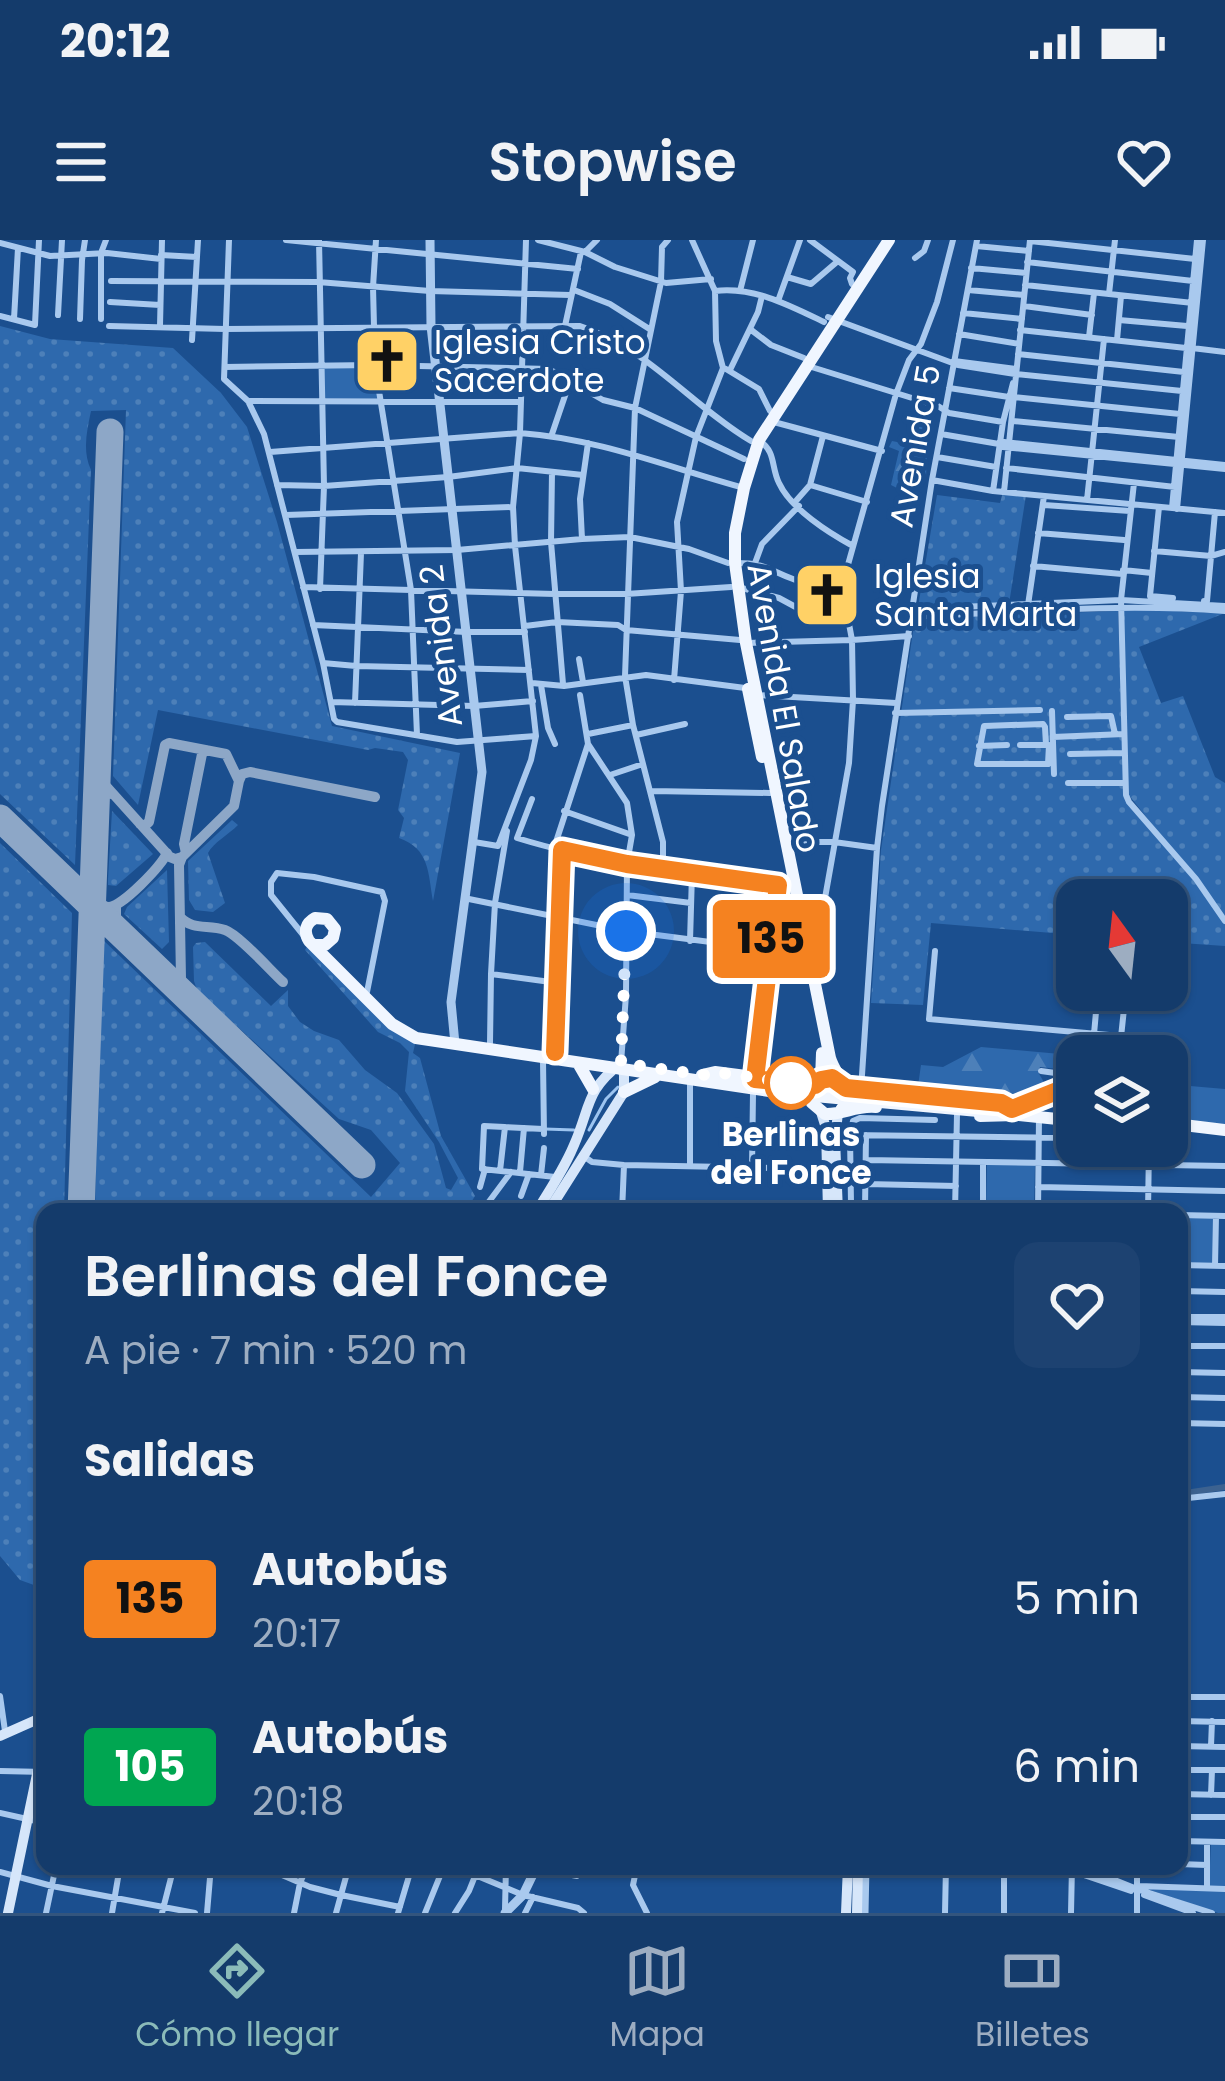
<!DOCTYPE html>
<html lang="es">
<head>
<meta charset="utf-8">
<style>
  :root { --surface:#143b6b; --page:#1d4271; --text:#f1f3f6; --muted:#9dadc1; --line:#33557e; --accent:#8bbbb9 }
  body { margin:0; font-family:Poppins,sans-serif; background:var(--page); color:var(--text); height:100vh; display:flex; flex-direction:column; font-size:45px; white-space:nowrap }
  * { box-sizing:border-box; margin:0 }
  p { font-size:39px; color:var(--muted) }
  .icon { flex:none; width:66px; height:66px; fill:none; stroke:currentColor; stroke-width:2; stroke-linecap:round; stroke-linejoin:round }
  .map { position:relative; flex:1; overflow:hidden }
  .drawer { position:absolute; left:36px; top:963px; width:1152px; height:672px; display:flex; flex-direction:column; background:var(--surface); border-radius:24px; box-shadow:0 3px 9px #0004,0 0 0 3px var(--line) }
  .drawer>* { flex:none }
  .badge { padding:0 24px; border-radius:9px; font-size:42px; line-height:78px }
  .needle { width:78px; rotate:345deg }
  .controls { position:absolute; left:1056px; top:639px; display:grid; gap:24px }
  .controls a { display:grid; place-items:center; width:132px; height:132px; border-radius:24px; background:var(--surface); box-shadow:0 3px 9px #0004,0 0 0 3px var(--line); font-size:60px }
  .you { position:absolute; width:60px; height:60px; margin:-30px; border:9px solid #fff; border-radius:50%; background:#1a73e8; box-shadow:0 0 0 18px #1a73e833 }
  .map>.badge { position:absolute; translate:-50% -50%; box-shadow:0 0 0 6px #fff }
  h2 { padding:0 48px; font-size:45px; line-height:108px }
  .round { display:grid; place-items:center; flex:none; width:126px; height:126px; border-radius:24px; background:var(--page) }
  .head { display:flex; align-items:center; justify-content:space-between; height:204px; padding:0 48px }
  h1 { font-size:57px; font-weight:600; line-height:90px }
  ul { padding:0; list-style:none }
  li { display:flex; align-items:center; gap:36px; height:168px; padding:0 48px }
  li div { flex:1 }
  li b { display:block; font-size:45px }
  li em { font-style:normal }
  li .badge { min-width:132px; font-weight:700; text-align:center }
  .status { display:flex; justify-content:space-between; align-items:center; height:84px; padding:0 60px; background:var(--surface); direction:ltr }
  .status svg { height:33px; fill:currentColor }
  header { display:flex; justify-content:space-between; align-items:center; height:156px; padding:0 48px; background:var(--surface); font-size:54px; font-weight:600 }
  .menu { display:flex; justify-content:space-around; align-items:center; height:168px; border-top:3px solid var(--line); background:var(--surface); font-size:33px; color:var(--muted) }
  .menu a { display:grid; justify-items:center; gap:6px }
  .menu .current { color:var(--accent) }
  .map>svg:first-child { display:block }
  .grass { fill:url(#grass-dots) }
  .forest { fill:url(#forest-firs) }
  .park { fill:#2e69ad }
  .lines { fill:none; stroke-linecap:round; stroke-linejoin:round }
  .stream { stroke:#9cc4f0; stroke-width:3 }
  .canal { stroke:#3c6290; stroke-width:6 }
  .taxiway { stroke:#8da7c7; stroke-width:10 }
  .runway { stroke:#8da7c7; stroke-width:27 }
  .minor { stroke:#a9c9ee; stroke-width:6 }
  .tertiary { stroke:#a9c9ee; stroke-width:9 }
  .secondary { stroke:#d6e6fa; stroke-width:10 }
  .primary { stroke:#f0f6ff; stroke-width:12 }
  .primary-bridge { stroke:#f0f6ff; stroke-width:12 }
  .line-casing { stroke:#fff; stroke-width:27 }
  .line { stroke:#f58220; stroke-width:18 }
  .walk { stroke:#fff; stroke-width:12; stroke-dasharray:0 21.6 }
  .stop-dot { fill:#fff; stroke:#f58220; stroke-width:6 }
  .labels { text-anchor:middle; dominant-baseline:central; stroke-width:10; stroke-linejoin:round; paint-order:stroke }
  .poi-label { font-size:33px; fill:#fff; stroke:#1b4f8f; text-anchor:start }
  .street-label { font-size:33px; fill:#fff; stroke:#1b4f8f }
  .stop-label { font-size:33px; font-weight:bold; fill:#fff; stroke:#1b4f8f }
</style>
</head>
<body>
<div class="status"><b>20:12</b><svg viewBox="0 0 49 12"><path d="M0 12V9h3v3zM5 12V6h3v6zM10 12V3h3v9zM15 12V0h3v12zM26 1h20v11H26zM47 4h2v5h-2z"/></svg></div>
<header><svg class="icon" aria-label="menu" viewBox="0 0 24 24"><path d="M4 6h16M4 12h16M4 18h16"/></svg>Stopwise<svg class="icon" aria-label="heart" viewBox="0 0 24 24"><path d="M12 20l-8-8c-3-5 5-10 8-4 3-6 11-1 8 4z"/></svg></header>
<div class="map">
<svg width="1225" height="1673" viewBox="0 0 1225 1673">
  <defs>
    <pattern id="grass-dots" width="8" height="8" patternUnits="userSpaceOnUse" patternTransform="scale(3)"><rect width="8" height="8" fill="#2e69ad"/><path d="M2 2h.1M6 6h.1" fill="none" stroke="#4d80b9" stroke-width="1.8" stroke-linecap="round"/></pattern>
    <pattern id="forest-firs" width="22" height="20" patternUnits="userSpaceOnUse" patternTransform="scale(3)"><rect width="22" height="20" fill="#2e69ad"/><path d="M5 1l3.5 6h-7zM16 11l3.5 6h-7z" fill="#4d80b9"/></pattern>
  </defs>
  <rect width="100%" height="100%" fill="#1b4f8f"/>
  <path class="grass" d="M0 86 50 99 173 108 221 153 247 187 277 282 332 486 460 513 433 661C428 633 430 609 399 598L404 578 398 570 408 520 403 512 375 508 368 510 158 470 138 565 113 536 126 170 91 171C87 190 82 211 91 230L75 625 0 554Z
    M1003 252 1026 255 1009 364 918 367 937 255 1000 263Z
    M1123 369 1225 373 1139 407 1161 463 1183 456 1215 537 1225 543V676L1128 554Z
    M1118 371 1124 556 1195 642 1225 685V706L1167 702V660H1077V695L931 683 923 765 871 763 881 610 915 378Z
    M112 571 153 614 116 646 108 645V639Z
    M232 580 238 585C229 594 213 603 208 613L225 663 213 672 195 670 189 660 188 621Z
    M0 603 72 673 64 972H45V1349L20 1340 0 1316Z
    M167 630 169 702 162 709 124 674 127 667Z
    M101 698 371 957 400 923 371 890 339 879 197 750 194 741 193 707 196 703 205 702 271 766 288 750V766L300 782 314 791 339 800 365 830 397 853 434 904 446 948 451 950 458 938 439 902 405 851 409 812 400 803 378 792 305 710 308 705 416 800 413 813 420 818 441 896 475 956 465 972H95Z"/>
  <path class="forest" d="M913 176 928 183 926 238H912L909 250H901L891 245 899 211 889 207 892 201 902 203 906 200Z
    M981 807 1082 816H1077V831L1040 827 1038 832 1049 851 1024 860 918 846 921 825 943 827Z"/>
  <path class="park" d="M373 125 378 160H322L320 126Z
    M1167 844 1225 849V884L1187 881 1167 868Z
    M987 924 1035 925 1034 969 986 968Z
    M1179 978H1214L1213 1023H1179Z
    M1211 1603H1225V1673H1218L1138 1646 1209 1647Z"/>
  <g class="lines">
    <path class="stream" d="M545 889 574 890
      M589 890 606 859 618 847"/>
    <path class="canal" d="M1179 1254 1225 1247"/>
    <path class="taxiway" d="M97 536 170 617 175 619 182 617
      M239 541 242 534 250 532 375 557
      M96 558 103 553 112 554
      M140 584 144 586 149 582 165 505 169 503 226 514 239 541 234 566 182 617 179 625 181 739 184 754
      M186 613 184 604 202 514 206 510
      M81 655C88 660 99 667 109 667 122 667 161 626 167 613
      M116 667V678L120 693
      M180 677C193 691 208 684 225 690 239 695 270 730 283 742
      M91 702 95 688 114 668"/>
    <path class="runway" d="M0 578 362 925
      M81 972 110 192"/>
    <path class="minor" d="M229 0 224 139 248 161 264 194 323 423 334 479 337 482 457 502 536 496
      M286 0 578 29
      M319 0 324 246 320 349
      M376 0 373 47 375 126 411 350 417 495
      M538 0 585 12 615 27 666 43 711 39
      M692 0 715 51 716 101 723 128
      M810 0 853 32 850 38 852 44
      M1030 1 1195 19
      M0 3 50 16 107 13 161 19
      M976 6 1029 11
      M585 12 597 0
      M161 15 197 17
      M915 18 924 11 928 0
      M1027 22 1193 41
      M971 28 1026 33
      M787 37 811 44 838 21
      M111 41 318 42 430 51 570 55
      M1025 45 1193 63
      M574 50 610 64 651 90
      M968 50 1024 55
      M715 51C753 46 791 66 824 82
      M740 51 753 0
      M1109 54 1115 0
      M778 61 800 0
      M110 62 160 65
      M1024 66 1092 75
      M963 73 1022 79
      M58 75 62 0
      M0 76 35 85 39 0
      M828 77 958 125 1015 134 1182 151
      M14 79 18 8
      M80 79 82 20 85 0
      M101 79V13L106 0
      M1119 80 1187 86
      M109 86 225 89 580 86C647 107 692 166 751 201
      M160 86 162 0
      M565 86 581 12
      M750 89 771 105 804 118
      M1020 90 1186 108
      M959 94 1019 104
      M1089 97 1094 53
      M192 100 198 0
      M1117 100 1121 56
      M1192 108 1225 112
      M1018 114 1184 132
      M954 121 1016 129
      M805 125 938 166 949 173 1003 182
      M225 127 373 125 549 129 603 160 635 168 744 219
      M726 129 759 149 770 171
      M730 130 758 72 762 56
      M949 148 1009 157
      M1014 157 1180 174
      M248 161 520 162
      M770 181 882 211
      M1013 181 1179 197
      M552 194 570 141
      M941 194 999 204 1003 207 1225 229
      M760 201C776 212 771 227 779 243 791 269 829 293 853 306
      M999 204 1004 202 1225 225
      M270 212 520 193C600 199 667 227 744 248
      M937 217 996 227
      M1006 228 1175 247
      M552 232 551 302 563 444
      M932 240 993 251 1225 273
      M1134 243 1121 360 1126 555 1129 562 1196 639 1225 681
      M277 245 324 246 448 237 517 228 583 235
      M810 245 867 262
      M993 251 1003 182 1013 143
      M1004 252 1030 0
      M1087 260 1104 99
      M795 262 810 245 823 196
      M1044 265 1130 271
      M1159 267 1150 356 1173 358
      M1172 268 1197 0
      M1177 269 1203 0
      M286 275 513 267
      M1038 293 1124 300
      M582 299 580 259 588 203
      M1154 311 1211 316 1225 312
      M295 312 457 310 582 299 630 297 689 309 728 323
      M736 323C766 323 768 330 793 339 808 345 826 345 842 346
      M755 323 762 304 799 266
      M1033 326 1122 334
      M1123 330 1152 333
      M303 347 555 354H626L731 347
      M738 347 779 358 816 378 846 381
      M1204 361H1207L1215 272
      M1028 365 1044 256
      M913 369 1121 360 1225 366
      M911 377C1016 372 1121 363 1225 371
      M313 385 467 392H525
      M525 386 557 382 618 385 626 390 740 400
      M746 403 852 400 909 396
      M579 419 583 442
      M323 423 356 426 529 430
      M674 440 681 351 677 282 696 197 723 128
      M532 443 564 446 646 435 745 448
      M541 445 548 488 555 504
      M756 455 896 463
      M331 462 474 466 533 461
      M355 463 361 313
      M1052 471 1054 534
      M895 473 1040 470
      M1067 477 1111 476 1115 494
      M588 494 633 485
      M636 495 685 484
      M1053 497 1124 494
      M588 504 627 563 632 595 627 624 626 755 621 823
      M1020 505H1046
      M1046 505 1045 487 1043 484 984 486 977 524H1048L1049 505
      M979 506 1007 505
      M1070 514 1124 513
      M610 535 643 524
      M1068 543H1124
      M652 551 770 553
      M532 559 517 598C601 624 691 634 778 645L789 643
      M564 571 632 595
      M474 602 498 606 531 520 536 496 515 306 513 267 520 193 526 0
      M786 602H834L877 608
      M554 608 588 504 580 455
      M663 630V602L633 485 625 436 635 168 661 42 662 7 668 0
      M627 655 691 663
      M464 658 626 691 803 714
      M304 696 271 655V642L277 633 314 637 382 652 385 661 367 752
      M690 701 692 634
      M935 711 929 779 1177 801
      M812 714 823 713 824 709 825 658 849 523 853 460 852 400 842 346 896 154 909 120 921 104 937 62 953 0
      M491 734 558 743
      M490 803 491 734 495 663 507 591
      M555 812 561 610
      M1092 816 1098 750
      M1119 816 1126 750
      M543 821 544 894
      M1041 831 1077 836
      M755 835 778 646
      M861 850 877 608 882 566 932 240 977 0
      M1014 869 1077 843
      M543 889 484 886 482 929 555 937
      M850 895 1077 898
      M582 915 592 922 624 925 822 929
      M866 920 1225 926
      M690 926V843
      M752 928 753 853
      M500 931 505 887
      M520 932 524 888
      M541 935 544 908
      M866 944 956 946
      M480 947 485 929
      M1038 947 1225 951
      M521 956 529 934
      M851 964 850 895 853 881 860 878 935 880
      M843 969 1016 972
      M865 969 866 895
      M482 971 511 932
      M983 971V922
      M622 972 624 925
      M955 972 957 874
      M1038 972 1039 877
      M1148 972 1149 906
      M1179 975 1225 976
      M1179 1025 1225 1026
      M1215 1026 1216 976
      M1179 1051 1225 1052
      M1179 1077H1225
      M1179 1082 1225 1083
      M1179 1106H1225
      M1179 1132 1225 1133
      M1179 1157 1225 1158
      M1179 1183 1225 1184
      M1179 1259 1225 1254
      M0 1456 5 1491
      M1179 1457H1225
      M1179 1481 1225 1482
      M1179 1506 1225 1507
      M1211 1506 1212 1481
      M1179 1530H1225
      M0 1531 45 1532
      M1179 1554 1225 1555
      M1211 1555 1212 1530
      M0 1573 45 1583
      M1179 1577H1225
      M1179 1601 1225 1602
      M1179 1624 1207 1625
      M241 1626 282 1635 310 1647 341 1655 400 1667
      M432 1626 475 1635 523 1655 578 1668 584 1673
      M637 1626 633 1645 647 1673
      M1004 1626V1673
      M1080 1626 1137 1649 1212 1673
      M537 1628 577 1636
      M1072 1631 1131 1651
      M0 1632 52 1646 195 1673
      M1139 1646 1225 1649
      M1207 1648V1602
      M1144 1655 1193 1673
      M505 1669 506 1626
      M46 1673 56 1626
      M112 1673 120 1626
      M162 1673 174 1626
      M207 1673 211 1626
      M294 1673 300 1643 307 1626
      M336 1673 349 1626
      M398 1673 412 1626
      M425 1673 444 1626
      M455 1673 469 1651 479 1626
      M525 1673 533 1657
      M945 1673 946 1626
      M1071 1673 1072 1626
      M1137 1673V1626"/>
    <path class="tertiary" d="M430 0 431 86 482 532 451 762 455 804
      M505 1673 523 1655 537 1626
      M864 1673 865 1626"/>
    <path class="secondary" d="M821 872 826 888 828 972
      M838 873 835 899 838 972
      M536 972C550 950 564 929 574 905 591 866 585 851 621 823L624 835V852L548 972
      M0 1496 45 1476
      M8 1673 45 1496
      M846 1673 848 1626
      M857 1673 858 1626"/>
    <path class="primary" d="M748 449 762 517
      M314 705H325L333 698 335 689 327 679 315 678C306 683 303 691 309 701L392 784 416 798 782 853
      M578 823 593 849
      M702 835 715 832 815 845 819 842
      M821 840 822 813
      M815 846 812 863 825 874C842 875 856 865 876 867
      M846 848 1001 863 1013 869
      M624 852 655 837
      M841 870C856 851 836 838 830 818L746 403 735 323V293L744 248 759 200 889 0
      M1008 874 1077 881
      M980 876 1016 875
      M1167 883 1225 890"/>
    <path class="primary-bridge" d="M782 853 989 872"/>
  </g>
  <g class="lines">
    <defs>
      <path id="line" d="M555 812 562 610 627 624 778 645 755 839 815 845 821 840 832 838 846 848 1001 863 1012 869 1077 843"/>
    </defs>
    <use href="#line" class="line-casing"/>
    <use href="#line" class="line"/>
    <path class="walk" d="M626 691 621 823 703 835 715 832 791 843"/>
  </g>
  <defs>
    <symbol id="church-square" viewBox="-11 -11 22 22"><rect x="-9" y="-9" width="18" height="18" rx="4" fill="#ffd166" stroke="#1b4f8f"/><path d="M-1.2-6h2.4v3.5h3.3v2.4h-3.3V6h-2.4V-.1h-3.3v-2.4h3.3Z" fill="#111"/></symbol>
  </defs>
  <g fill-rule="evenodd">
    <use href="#church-square" x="349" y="83" width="76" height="76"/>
    <use href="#church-square" x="789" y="317" width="76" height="76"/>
  </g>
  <circle class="stop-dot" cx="791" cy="843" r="24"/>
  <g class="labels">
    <g class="poi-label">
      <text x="434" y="102">Iglesia Cristo<tspan x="434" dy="38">Sacerdote</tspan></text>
      <text x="874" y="336">Iglesia<tspan x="874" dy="38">Santa Marta</tspan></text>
    </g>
    <g class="street-label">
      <text transform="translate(915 206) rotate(-80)">Avenida 5</text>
      <text transform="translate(441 406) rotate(-97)">Avenida 2</text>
      <text transform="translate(784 468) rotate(80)">Avenida El Salado</text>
    </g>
    <g class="stop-label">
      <text x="791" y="894">Berlinas<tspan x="791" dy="38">del Fonce</tspan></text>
    </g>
  </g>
</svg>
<div class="controls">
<a><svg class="needle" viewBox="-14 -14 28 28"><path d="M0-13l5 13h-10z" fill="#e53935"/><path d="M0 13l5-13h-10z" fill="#9dadc1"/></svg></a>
<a><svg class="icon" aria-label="layers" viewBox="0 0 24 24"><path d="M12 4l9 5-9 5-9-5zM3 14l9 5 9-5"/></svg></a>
</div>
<div class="you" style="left:626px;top:691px"></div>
<b class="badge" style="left:771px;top:699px;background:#f58220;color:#111">135</b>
<section class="drawer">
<div class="head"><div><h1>Berlinas del Fonce</h1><p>A pie · 7 min · 520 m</p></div><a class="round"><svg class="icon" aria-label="heart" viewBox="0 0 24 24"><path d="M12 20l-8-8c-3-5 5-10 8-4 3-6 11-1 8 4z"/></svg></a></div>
<h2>Salidas</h2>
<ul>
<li><span class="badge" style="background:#f58220;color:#111">135</span><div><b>Autobús</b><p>20:17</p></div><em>5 min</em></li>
<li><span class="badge" style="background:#00a651;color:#fff">105</span><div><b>Autobús</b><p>20:18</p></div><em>6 min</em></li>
</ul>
</section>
</div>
<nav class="menu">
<a class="current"><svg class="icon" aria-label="directions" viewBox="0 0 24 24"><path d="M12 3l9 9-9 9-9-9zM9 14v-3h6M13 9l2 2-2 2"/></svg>Cómo llegar</a>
<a><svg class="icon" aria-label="map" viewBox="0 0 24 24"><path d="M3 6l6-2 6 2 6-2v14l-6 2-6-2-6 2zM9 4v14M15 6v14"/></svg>Mapa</a>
<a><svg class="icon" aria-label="tickets" viewBox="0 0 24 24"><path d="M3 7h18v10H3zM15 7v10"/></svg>Billetes</a>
</nav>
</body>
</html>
